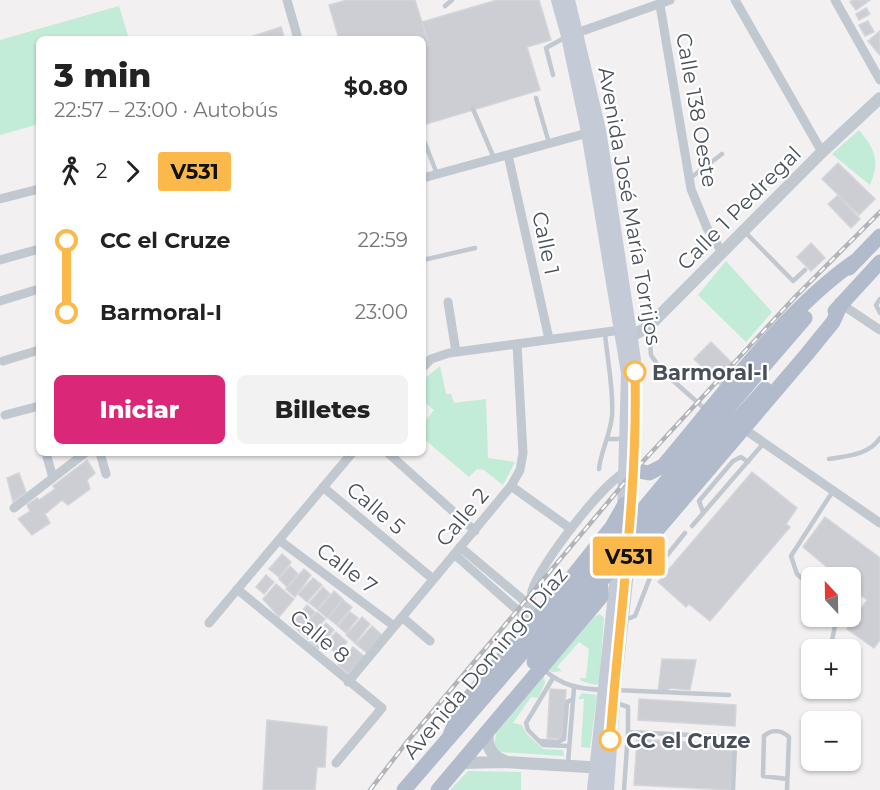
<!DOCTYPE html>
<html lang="es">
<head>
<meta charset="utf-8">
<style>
  :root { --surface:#fff; --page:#f2f2f2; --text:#222; --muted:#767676; --accent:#db2777 }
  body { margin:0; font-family:Montserrat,sans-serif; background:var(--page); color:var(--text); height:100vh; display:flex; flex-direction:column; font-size:22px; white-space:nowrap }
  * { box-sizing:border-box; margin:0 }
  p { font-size:20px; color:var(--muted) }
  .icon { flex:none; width:33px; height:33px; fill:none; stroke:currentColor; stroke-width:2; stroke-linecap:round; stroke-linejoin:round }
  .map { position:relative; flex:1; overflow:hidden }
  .panel { position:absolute; left:36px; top:36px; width:390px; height:420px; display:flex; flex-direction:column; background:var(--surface); border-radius:9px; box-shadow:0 2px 4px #0004 }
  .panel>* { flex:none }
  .badge { padding:0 12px; border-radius:4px; font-size:21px; line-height:39px }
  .needle { width:39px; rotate:338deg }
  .buttons { position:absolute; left:801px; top:567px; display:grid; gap:12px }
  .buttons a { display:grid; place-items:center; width:60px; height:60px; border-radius:9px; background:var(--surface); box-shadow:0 2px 4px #0004; font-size:30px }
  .map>.badge { position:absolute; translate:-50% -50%; box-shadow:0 0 0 3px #fff }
  .legs { display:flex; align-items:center; gap:9px; height:66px; padding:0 18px; font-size:20px }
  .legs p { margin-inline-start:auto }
  .summary { display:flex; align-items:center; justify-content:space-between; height:102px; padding:0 18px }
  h1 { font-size:33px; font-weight:800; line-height:45px }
  .button { display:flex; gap:12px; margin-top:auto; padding:12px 18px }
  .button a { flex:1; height:69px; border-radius:9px; background:var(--accent); color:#fff; font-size:24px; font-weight:800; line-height:69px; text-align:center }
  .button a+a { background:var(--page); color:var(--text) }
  ul { padding:0 18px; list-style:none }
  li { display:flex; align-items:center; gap:21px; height:72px; font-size:22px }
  li i { display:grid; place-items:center; width:9px; height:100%; margin:0 8px; background:currentColor }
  li i::after { content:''; width:15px; height:15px; margin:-8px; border:4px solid; border-radius:50%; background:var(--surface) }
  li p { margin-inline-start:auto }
  li:first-child i { background:linear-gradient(#0000 50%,currentColor 0) }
  li:last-child i { background:linear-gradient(currentColor 50%,#0000 0) }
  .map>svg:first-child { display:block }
  .green { fill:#c2ebd8 }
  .building { fill:#cdced4; stroke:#d4d5da; stroke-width:1.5 }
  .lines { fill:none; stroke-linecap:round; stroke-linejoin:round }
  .service { stroke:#c1c8d0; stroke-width:4.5 }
  .minor { stroke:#c1c8d0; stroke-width:9 }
  .tertiary { stroke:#c1c8d0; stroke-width:12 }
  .secondary { stroke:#c4cad6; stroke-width:14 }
  .primary { stroke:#b2bbcc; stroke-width:15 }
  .rail-casing { stroke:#b2b4b9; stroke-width:4.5 }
  .rail { stroke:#fff; stroke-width:2; stroke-dasharray:7; stroke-linecap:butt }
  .primary-bridge { stroke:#b2bbcc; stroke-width:15 }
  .line-1-casing { stroke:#fff; stroke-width:14 }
  .line-1 { stroke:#fcb94b; stroke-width:9 }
  .stop-1-dot { fill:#fff; stroke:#fcb94b; stroke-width:3 }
  .labels { text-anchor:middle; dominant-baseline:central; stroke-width:4.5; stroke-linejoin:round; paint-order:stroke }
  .street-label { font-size:21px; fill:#49505b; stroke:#fff }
  .stop-label { font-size:21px; font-weight:bold; fill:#49505b; stroke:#fff; text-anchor:start }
</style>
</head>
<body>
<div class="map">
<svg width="880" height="790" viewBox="0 0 880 790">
  <rect width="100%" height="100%" fill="#f2f0f0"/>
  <path class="green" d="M119 6 129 39H39V124L0 135V40Z
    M859 130C876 151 880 161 870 185L832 154Z
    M726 261 772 312 746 342 698 295Z
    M440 366 446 394H451L454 403 486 399 488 458 515 462 503 485 484 470 477 469 469 477 423 438V424L434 410 423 401V380Z
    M600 614 604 618 599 683 596 685 581 681 580 678H586L589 649 579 642 557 667 562 671 552 672 549 670 594 617Z
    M544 676 545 683 538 698 531 697 513 723 522 725 526 733 543 749 563 750 564 756 501 752 494 748 496 733Z
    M582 693 597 695 590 748 581 747 584 699H578Z
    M468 771 521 772V790H450Z"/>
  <path class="building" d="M347 0H415L429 45 423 46V39H339L329 5Z
    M497 0H539L551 40 527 47 540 90 423 125V46L429 45 422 22Z
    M853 0H870L856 10 850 2Z
    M866 8 870 14 859 20 856 14Z
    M868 21 874 32 865 36 859 25Z
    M281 27 285 39H244Z
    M880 31V55L868 41Z
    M838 163 875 199 859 215 822 179Z
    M838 195 860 219 851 228 828 204Z
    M811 243 825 258 811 271 797 257Z
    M711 342 737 368 720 385 694 359Z
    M87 460 95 473 87 480 90 489 68 505 62 500 45 514 50 523 32 535 18 519 30 511 27 505 37 498 39 500 55 489 53 486Z
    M752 472 797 508 786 524 790 527 710 621 689 604 686 607 658 582Z
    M19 473 26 492 13 502 7 478Z
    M825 517 880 558V640L874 648 847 629 867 600 850 587V578H840L803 547Z
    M282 554 291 562 279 577 269 569Z
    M290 566 298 574 287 587 279 579Z
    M304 569 311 575 295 597 286 589Z
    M266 575 274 582 264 594 256 587Z
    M313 578 322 585 307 602 298 594Z
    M276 584 294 599 279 617 263 599Z
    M323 587 330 594 317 609 309 603Z
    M334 591 343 599 327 618 318 610Z
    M343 600 352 607 337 625 328 618Z
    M307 605 315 612 299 631 291 624Z
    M317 612 325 619 308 639 300 632Z
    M350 612 358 618 346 633 338 626Z
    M362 617 370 624 355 643 346 635Z
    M326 623 334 630 318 649 310 642Z
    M372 626 382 635 367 653 356 644Z
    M336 632 347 642 337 654 325 644Z
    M353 647 364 656 349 674 338 665Z
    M662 659 696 660 690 690 669 688 668 692H658Z
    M550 689 566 690 562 739 547 738Z
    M639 699 736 705 735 726 638 720Z
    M267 720 327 727 325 767H317L315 790H263Z
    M637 739 734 745 731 790 634 785Z"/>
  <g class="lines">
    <path class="service" d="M445 6 452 0
      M553 75 546 48 566 37
      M536 98 549 143
      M473 109 494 158
      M423 138 437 174
      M689 179 722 154
      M744 231 793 281 805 270
      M423 260 475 248
      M880 299 876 305 880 313
      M649 330 651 355 661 370 705 409
      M609 439H635
      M829 459C848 456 869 455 880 438
      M599 469C601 450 610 436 612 416 614 390 607 359 605 333
      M703 512 699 501 733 461 741 457 748 462
      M692 526 763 444
      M812 587 797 574 791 556 833 491
      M625 620 635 616 651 575 685 533
      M830 650 837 616
      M543 669C562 686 579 689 604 690
      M553 678 526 723 528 730 543 745 569 746
      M615 690 729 695
      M616 703 628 707V732L732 737 735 744 733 790
      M540 741 558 742 564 739 567 702 573 699
      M568 763 574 688
      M624 790 628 732
      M787 790 789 737C781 730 772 729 764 736L763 776 787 779"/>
    <path class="minor" d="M287 0 298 39
      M735 0 822 152
      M835 0 880 80
      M660 5 691 189 707 228 722 252
      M571 35 670 0
      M508 155 549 339
      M423 178 591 132
      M0 199 39 189
      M0 260 39 249
      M0 301 39 289
      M448 302 456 352
      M841 304 880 330
      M3 361 39 350
      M423 367 431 359 449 353 621 330
      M5 415 39 406
      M744 429 880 523
      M46 453 53 478
      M100 453 106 474
      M388 453 475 531
      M511 486 571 529
      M323 487 433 579
      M14 508 85 453
      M279 540 394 626
      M460 547 534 609
      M454 554 532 623
      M237 589 382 708 336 763
      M402 617 430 641
      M209 623 352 453
      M532 623C532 612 530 601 532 591 538 567 605 480 626 472
      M348 682 511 486 520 470 523 453 517 344"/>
    <path class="tertiary" d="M621 330 637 333 648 327 822 152 880 98
      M488 732C486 746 491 756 505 761
      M461 763 506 762 604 768"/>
    <path class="secondary" d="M558 0 568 36 588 132 628 373 624 514
      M568 0 599 130 634 360
      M594 790 619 557
      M607 790 614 690 629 553"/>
    <path class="primary" d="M849 268 880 236
      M835 311 880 262
      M720 417 805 318
      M731 427 765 389
      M634 470 649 473 663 466C719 400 785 310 854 262
      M628 564 807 354 833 322 841 304
      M534 662 574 613
      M449 738 461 707 573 576 612 527 625 504
      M404 790 565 603
      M438 790 601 597V588L591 577 573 576"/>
    <defs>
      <path id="rail" d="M370 790 406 743 635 470 795 297 880 212"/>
    </defs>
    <use href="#rail" class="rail-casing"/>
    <use href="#rail" class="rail"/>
    <path class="primary-bridge" d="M565 603 720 417
      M574 613 731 427"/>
  </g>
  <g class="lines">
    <defs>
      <path id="line-1" d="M610 740C619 617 638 496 635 372"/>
    </defs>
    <use href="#line-1" class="line-1-casing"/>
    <use href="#line-1" class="line-1"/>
  </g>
  <g class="stop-1-dot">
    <circle cx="635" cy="372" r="10"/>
    <circle cx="610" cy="740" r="10"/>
  </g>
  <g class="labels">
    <g class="street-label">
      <text transform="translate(697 110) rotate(80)">Calle 138 Oeste</text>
      <text transform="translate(630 206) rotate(80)">Avenida José María Torrijos</text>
      <text transform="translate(739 208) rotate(-45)">Calle 1 Pedregal</text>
      <text transform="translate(546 243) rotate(78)">Calle 1</text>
      <text transform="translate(376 508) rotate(40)">Calle 5</text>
      <text transform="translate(462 517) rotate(-50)">Calle 2</text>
      <text transform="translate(347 568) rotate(37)">Calle 7</text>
      <text transform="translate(320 636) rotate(40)">Calle 8</text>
      <text transform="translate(485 663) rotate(-50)">Avenida Domingo Díaz</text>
    </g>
    <g class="stop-label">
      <text x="652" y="372">Barmoral-I</text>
      <text x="626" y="740">CC el Cruze</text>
    </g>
  </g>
</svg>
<div class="buttons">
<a><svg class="needle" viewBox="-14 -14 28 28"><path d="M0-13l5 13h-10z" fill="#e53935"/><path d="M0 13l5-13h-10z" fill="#767676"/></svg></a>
<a>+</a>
<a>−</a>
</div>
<b class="badge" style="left:629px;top:556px;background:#fcb94b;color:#111">V531</b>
<section class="panel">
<div class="summary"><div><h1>3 min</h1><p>22:57 – 23:00 · Autobús</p></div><b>$0.80</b></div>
<div class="legs"><svg class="icon" aria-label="walk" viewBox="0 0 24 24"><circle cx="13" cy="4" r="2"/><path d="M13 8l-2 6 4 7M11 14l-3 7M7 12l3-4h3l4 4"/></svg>2<svg class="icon" aria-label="forward" viewBox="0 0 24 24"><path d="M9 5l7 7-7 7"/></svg><b class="badge" style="background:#fcb94b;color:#111">V531</b></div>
<ul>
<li><i style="color:#fcb94b"></i><b>CC el Cruze</b><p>22:59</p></li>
<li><i style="color:#fcb94b"></i><b>Barmoral-I</b><p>23:00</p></li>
</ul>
<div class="button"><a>Iniciar</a><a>Billetes</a></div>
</section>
</div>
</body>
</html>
